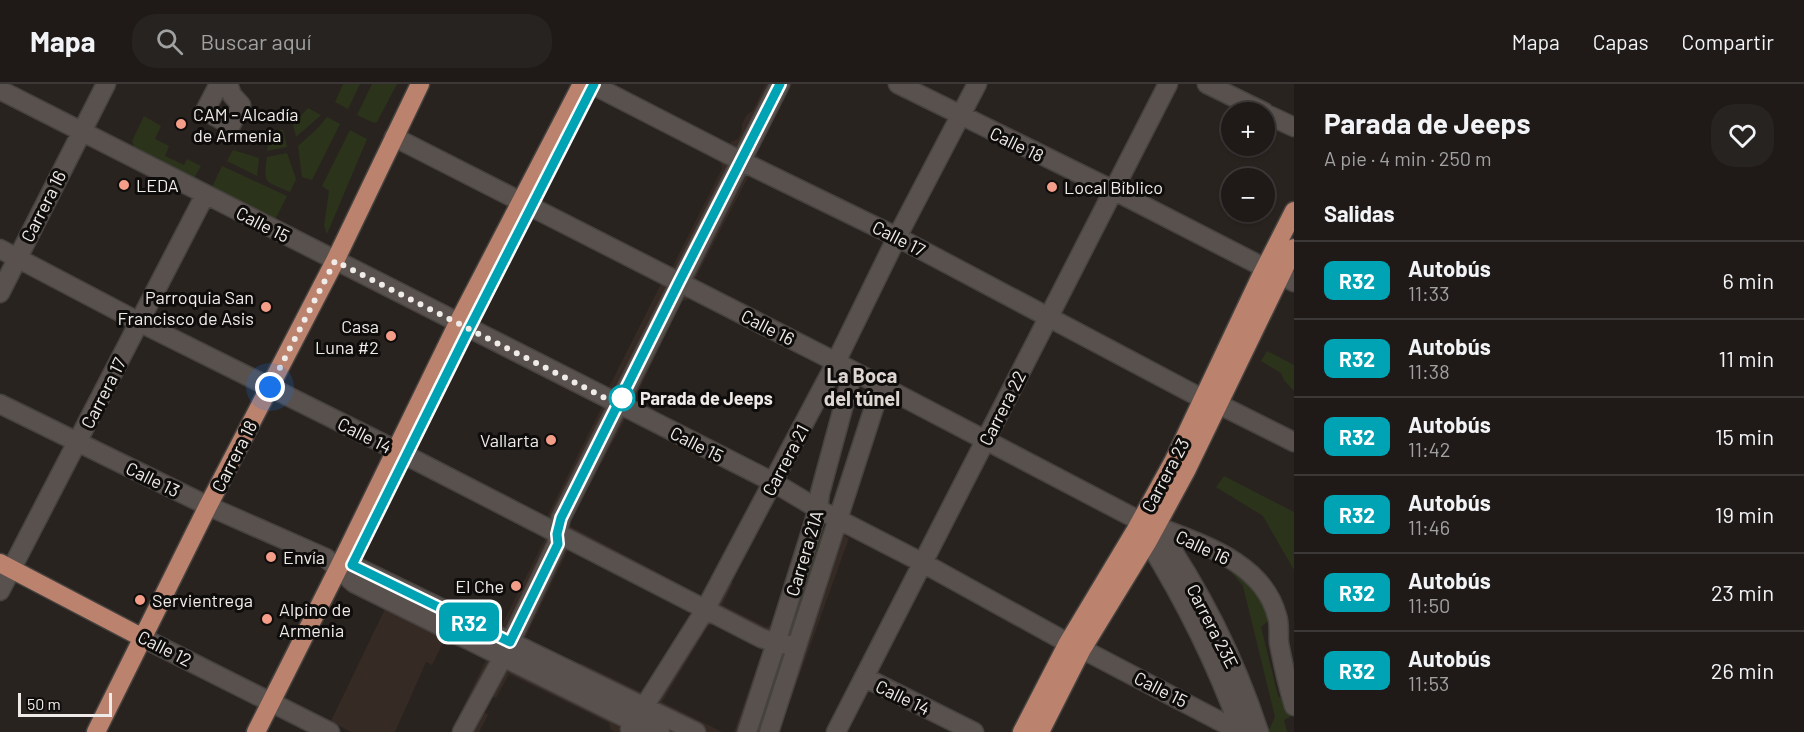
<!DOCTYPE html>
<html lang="es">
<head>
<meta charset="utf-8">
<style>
  :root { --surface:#1f1a18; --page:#272321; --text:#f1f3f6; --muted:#a1a1a2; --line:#3c3837 }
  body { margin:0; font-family:Barlow,sans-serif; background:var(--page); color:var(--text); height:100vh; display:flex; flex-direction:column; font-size:22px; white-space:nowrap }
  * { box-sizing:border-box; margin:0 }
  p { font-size:20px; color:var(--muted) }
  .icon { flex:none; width:33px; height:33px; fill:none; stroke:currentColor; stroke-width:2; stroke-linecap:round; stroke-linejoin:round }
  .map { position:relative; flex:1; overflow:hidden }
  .drawer { display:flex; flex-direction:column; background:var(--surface); width:510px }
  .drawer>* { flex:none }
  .badge { padding:0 12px; border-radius:9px; font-size:21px; line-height:39px }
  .controls { position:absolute; left:1221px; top:18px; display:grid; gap:12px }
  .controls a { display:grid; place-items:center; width:54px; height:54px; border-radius:50%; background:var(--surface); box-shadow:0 2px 4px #0004,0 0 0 2px var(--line); font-size:30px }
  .scale { position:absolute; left:18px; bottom:15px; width:94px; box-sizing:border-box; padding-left:6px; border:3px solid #efebe8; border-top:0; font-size:16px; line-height:21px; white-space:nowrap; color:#efebe8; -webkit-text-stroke:4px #0f0d0b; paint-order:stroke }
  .you { position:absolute; width:30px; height:30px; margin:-15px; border:4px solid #fff; border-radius:50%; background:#1a73e8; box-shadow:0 0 0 9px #1a73e833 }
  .map>.badge { position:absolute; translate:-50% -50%; box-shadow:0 0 0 3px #fff }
  h2 { padding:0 30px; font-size:22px; line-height:54px }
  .round { display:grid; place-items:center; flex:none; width:63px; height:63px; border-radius:24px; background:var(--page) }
  .headline { display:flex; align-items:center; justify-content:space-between; height:102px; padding:0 30px }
  h1 { font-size:28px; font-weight:700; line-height:45px }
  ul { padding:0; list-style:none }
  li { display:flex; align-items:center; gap:18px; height:78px; padding:0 30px; border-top:2px solid var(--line) }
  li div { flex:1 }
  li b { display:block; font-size:22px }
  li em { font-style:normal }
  li .badge { min-width:66px; font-weight:700; text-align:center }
  header { display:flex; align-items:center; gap:36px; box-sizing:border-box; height:84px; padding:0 30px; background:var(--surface); border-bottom:2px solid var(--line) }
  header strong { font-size:28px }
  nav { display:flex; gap:33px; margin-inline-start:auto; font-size:21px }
  .search { width:420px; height:54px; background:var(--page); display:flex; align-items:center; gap:15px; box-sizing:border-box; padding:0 21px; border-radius:24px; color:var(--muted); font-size:22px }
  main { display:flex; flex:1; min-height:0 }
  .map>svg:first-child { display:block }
  .built { fill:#362a24; fill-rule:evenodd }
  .green { fill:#2b341b }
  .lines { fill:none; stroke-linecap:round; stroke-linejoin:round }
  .minor-casing { stroke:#46423f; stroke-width:21 }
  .major-casing { stroke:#46423f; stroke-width:21 }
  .minor { stroke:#59514e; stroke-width:18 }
  .major { stroke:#bb826d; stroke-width:18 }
  .line-casing { stroke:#fff; stroke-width:14 }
  .line { stroke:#00a3b4; stroke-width:9 }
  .walk { stroke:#efebe8; stroke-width:6; stroke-dasharray:0 10.8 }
  .poi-dot { fill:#f49e8a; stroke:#0f0d0b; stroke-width:2 }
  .stop-dot { fill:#fff; stroke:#00a3b4; stroke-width:3 }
  .labels { text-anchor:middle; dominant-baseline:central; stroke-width:6; stroke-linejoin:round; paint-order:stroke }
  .poi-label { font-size:18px; fill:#efebe8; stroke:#0f0d0b; text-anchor:start }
  .street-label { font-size:18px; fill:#efebe8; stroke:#0f0d0b }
  .stop-label { font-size:18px; font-weight:bold; fill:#efebe8; stroke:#0f0d0b; text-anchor:start }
  .neighbourhood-label { font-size:20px; font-weight:bold; fill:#ded6d2; stroke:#0f0d0b }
</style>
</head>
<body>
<header>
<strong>Mapa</strong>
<div class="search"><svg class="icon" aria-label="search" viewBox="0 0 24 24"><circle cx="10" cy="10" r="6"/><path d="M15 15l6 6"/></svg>Buscar aquí</div>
<nav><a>Mapa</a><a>Capas</a><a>Compartir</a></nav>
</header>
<main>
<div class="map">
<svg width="1294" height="648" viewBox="0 0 1294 648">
  <rect width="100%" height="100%" fill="#292320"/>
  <path class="built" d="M766 0H792L756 71 759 72 695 195 697 196 687 216 682 217 623 339 568 441 704 513 717 490 733 499 722 521 766 543 772 541 808 435 849 454 779 648H734L763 565 714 540 708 542 662 618 722 648H614L611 646 609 639 509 590 496 614 492 612 484 628 488 631 479 648H451L487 574 461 562 459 564 444 557 432 581 426 578 395 648H351L331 637 386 523 499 547 547 451 540 447 602 323 600 321 662 198 671 182H673L722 85 720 75 731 58 738 55 742 46V40L747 31 753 26ZM568 466 693 528 643 609 581 579 579 585 528 560 525 554Z"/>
  <path class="green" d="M343 0H360L348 25 335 18Z
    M372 0H397L377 38 374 39 357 31Z
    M308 24 321 31 296 53 293 40Z
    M144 32 161 42 155 55 169 62 165 72 184 81 187 75 201 82 194 94 134 63 132 57Z
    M327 33 340 40 312 96 302 93 298 62 318 44Z
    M271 46H283L287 63 267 67Z
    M350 46 367 55 327 150 324 142 329 107 322 102Z
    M233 66 259 74 257 92 227 77Z
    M287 69 296 95 290 108C265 97 263 101 267 73Z
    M222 82 287 112 275 136 212 103Z
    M1267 267 1294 281V307L1284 296 1281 289 1261 277Z
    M1224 392 1294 428V486L1263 432 1216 403Z
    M818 445 826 448 793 550 785 548Z
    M1226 482C1230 484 1236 485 1240 488 1250 496 1269 525 1268 537L1261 543 1278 612 1286 618 1290 633 1284 636 1287 648H1268L1275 633 1243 502Z"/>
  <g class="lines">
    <defs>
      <path id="minor" d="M219 0 205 27 231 41 241 21 232 11 228 0
        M591 0 741 77 897 153 1203 315
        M898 0 1113 106 1265 184
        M1207 0 1264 28
        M0 6 773 398 818 425 923 479 1068 559
        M1264 29 1294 43
        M394 53 836 278 1140 437
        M0 165 139 238 378 357 761 554 776 559 797 562
        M1280 191 1294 198
        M0 209 106 0
        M0 320 208 422 326 474 354 499 628 635 635 636 660 648
        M1218 320 1294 358
        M1156 442C1201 460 1263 478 1277 532 1280 540 1278 550 1279 559 1283 580 1288 602 1294 622
        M1156 442C1200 505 1235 575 1259 648
        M1148 457C1185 517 1217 581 1241 648
        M342 476 696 648
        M0 507 205 111
        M143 554 330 648
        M1082 565 1231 643H1239
        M864 593 974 648
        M630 645 705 526 830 290 897 153 977 0
        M462 648 503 573 557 460V450L561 434 780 0
        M747 648 776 559 818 425 820 409 853 287
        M769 648 881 302
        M836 648 1168 0"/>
      <path id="major" d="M0 479 143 554
        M96 648 208 422 335 177 420 0
        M256 648 338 485 458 239 582 0
        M1022 648 1068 559 1134 449 1174 376 1260 194 1294 127
        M1040 648 1082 565 1148 457 1186 387 1294 164"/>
    </defs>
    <use href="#minor" class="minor-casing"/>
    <use href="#major" class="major-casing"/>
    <use href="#minor" class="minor"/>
    <use href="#major" class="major"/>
  </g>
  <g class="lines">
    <defs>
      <path id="line" d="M594 0 469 245 352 481 510 558 558 460 557 450 561 434 679 198 780 0"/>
    </defs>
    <use href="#line" class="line-casing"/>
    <use href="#line" class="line"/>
    <path class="walk" d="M270 303 335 177 619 321 622 314"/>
  </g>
  <g class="poi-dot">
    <circle cx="181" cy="40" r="6"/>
    <circle cx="124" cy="101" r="6"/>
    <circle cx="1052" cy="103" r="6"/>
    <circle cx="266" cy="223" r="6"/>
    <circle cx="391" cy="252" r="6"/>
    <circle cx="551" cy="356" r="6"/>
    <circle cx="271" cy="473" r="6"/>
    <circle cx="516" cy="502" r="6"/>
    <circle cx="140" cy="516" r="6"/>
    <circle cx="267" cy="535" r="6"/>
  </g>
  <circle class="stop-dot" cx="622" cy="314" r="12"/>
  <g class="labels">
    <g class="poi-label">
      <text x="193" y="30">CAM - Alcadía<tspan x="193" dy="21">de Armenia</tspan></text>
      <text x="136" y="101">LEDA</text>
      <text x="1064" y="103">Local Bíblico</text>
      <text x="254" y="213" text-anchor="end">Parroquia San<tspan x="254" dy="21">Francisco de Asis</tspan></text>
      <text x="379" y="242" text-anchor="end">Casa<tspan x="379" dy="21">Luna #2</tspan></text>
      <text x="539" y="356" text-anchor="end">Vallarta</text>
      <text x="283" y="473">Envía</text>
      <text x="504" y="502" text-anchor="end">El Che</text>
      <text x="152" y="516">Servientrega</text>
      <text x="279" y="525">Alpino de<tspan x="279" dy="21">Armenia</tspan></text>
    </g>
    <g class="street-label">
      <text transform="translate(1017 60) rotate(26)">Calle 18</text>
      <text transform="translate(43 122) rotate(-63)">Carrera 16</text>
      <text transform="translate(263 140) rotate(27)">Calle 15</text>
      <text transform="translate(899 154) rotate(27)">Calle 17</text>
      <text transform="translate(768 243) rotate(27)">Calle 16</text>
      <text transform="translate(103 309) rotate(-63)">Carrera 17</text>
      <text transform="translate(1002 324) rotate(-63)">Carrera 22</text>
      <text transform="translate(365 351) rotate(27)">Calle 14</text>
      <text transform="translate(697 360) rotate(27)">Calle 15</text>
      <text transform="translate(234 372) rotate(-63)">Carrera 18</text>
      <text transform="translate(785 376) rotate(-62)">Carrera 21</text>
      <text transform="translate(1165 391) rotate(-62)">Carrera 23</text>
      <text transform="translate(153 395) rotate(26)">Calle 13</text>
      <text transform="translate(1203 463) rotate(25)">Calle 16</text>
      <text transform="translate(804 469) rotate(-73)">Carrera 21A</text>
      <text transform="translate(1213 542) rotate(63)">Carrera 23E</text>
      <text transform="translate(165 564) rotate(27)">Calle 12</text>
      <text transform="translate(1161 605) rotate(27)">Calle 15</text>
      <text transform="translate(903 613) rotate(26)">Calle 14</text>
    </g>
    <g class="stop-label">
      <text x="640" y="314">Parada de Jeeps</text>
    </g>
    <g class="neighbourhood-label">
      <text x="862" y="291">La Boca<tspan x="862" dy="23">del túnel</tspan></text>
    </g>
  </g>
</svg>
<div class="controls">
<a>+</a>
<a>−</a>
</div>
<div class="scale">50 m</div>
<div class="you" style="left:270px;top:303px"></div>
<b class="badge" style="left:469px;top:538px;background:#00a3b4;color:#fff">R32</b>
</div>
<section class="drawer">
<div class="headline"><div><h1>Parada de Jeeps</h1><p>A pie · 4 min · 250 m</p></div><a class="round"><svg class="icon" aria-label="heart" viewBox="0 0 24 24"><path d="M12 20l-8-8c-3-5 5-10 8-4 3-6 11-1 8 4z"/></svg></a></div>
<h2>Salidas</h2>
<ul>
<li><span class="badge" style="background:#00a3b4;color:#fff">R32</span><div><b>Autobús</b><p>11:33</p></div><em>6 min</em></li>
<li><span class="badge" style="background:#00a3b4;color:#fff">R32</span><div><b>Autobús</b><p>11:38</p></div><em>11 min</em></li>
<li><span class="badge" style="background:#00a3b4;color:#fff">R32</span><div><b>Autobús</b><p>11:42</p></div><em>15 min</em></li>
<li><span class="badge" style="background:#00a3b4;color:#fff">R32</span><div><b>Autobús</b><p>11:46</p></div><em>19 min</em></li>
<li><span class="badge" style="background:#00a3b4;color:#fff">R32</span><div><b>Autobús</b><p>11:50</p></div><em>23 min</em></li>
<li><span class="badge" style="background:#00a3b4;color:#fff">R32</span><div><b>Autobús</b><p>11:53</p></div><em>26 min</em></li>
</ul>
</section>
</main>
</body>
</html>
